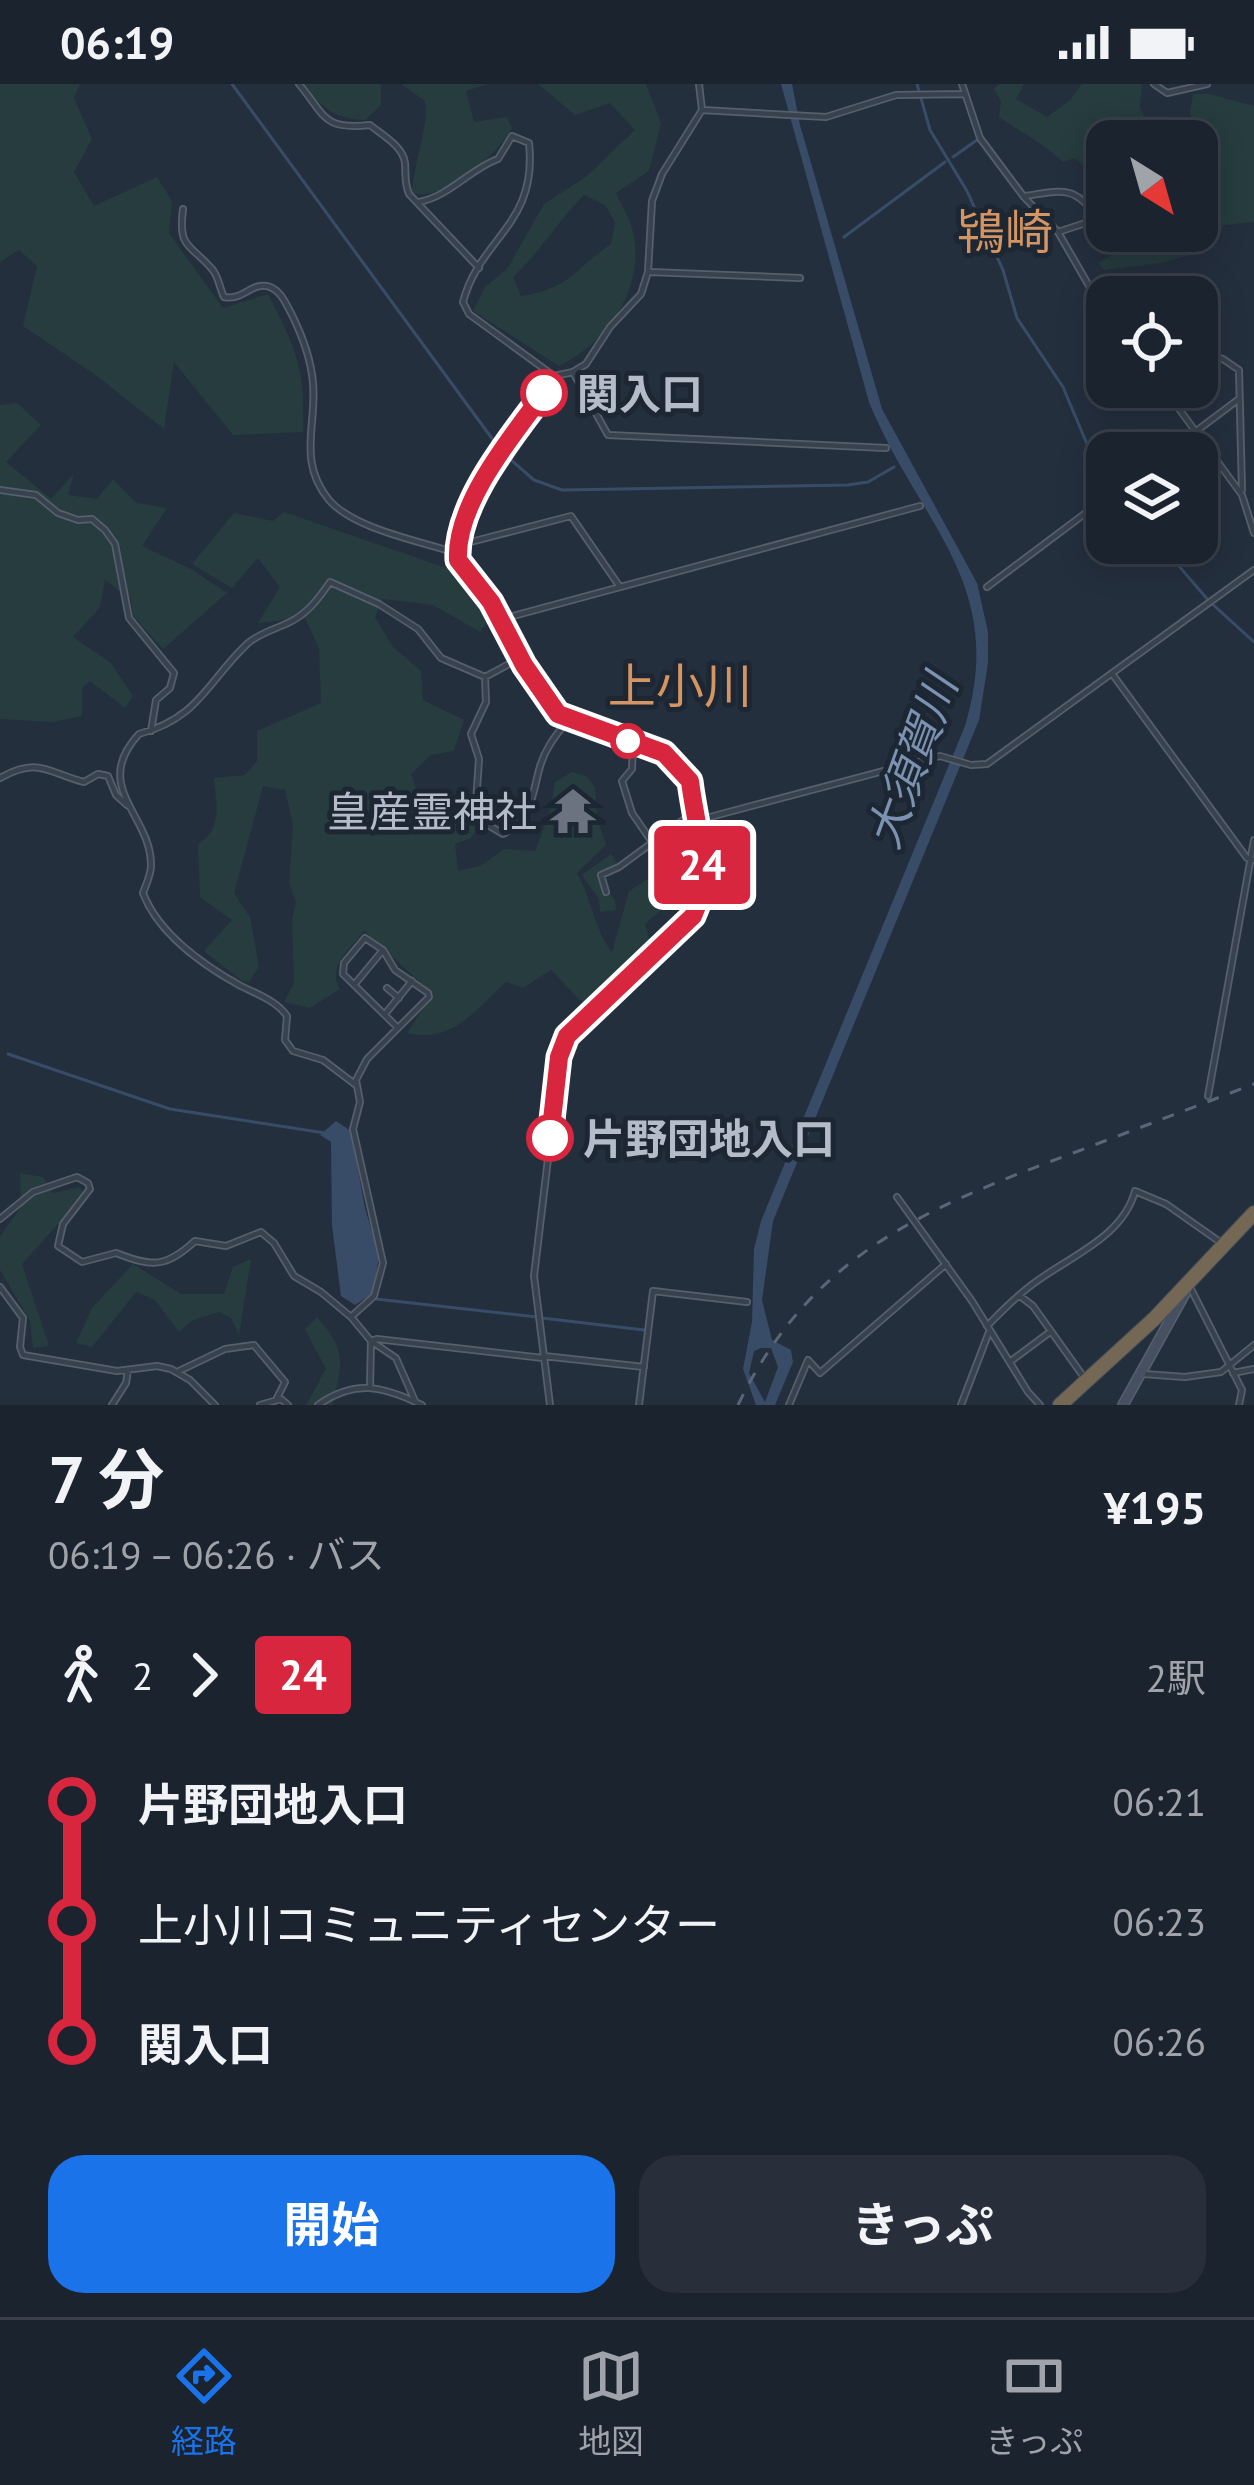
<!DOCTYPE html>
<html lang="ja">
<head>
<meta charset="utf-8">
<style>
  :root { --surface:#1b232e; --page:#282f3a; --text:#f1f3f6; --muted:#a0a4aa; --line:#39404a; --accent:#1a73e8 }
  body { margin:0; font-family:"PT Sans","Noto Sans JP",sans-serif; background:var(--page); color:var(--text); height:100vh; display:flex; flex-direction:column; font-size:45px; white-space:nowrap }
  * { box-sizing:border-box; margin:0 }
  p { font-size:39px; color:var(--muted) }
  .icon { flex:none; width:66px; height:66px; fill:none; stroke:currentColor; stroke-width:2; stroke-linecap:round; stroke-linejoin:round }
  .map { position:relative; height:1321px; overflow:hidden }
  .panel { display:flex; flex-direction:column; background:var(--surface); flex:1 }
  .panel>* { flex:none }
  .badge { padding:0 24px; border-radius:9px; font-size:42px; line-height:78px }
  .needle { width:78px; rotate:143deg }
  .buttons { position:absolute; left:1086px; top:36px; display:grid; gap:24px }
  .buttons a { display:grid; place-items:center; width:132px; height:132px; border-radius:24px; background:var(--surface); box-shadow:0 6px 30px #0003,0 0 0 3px var(--line); font-size:60px }
  .map>.badge { position:absolute; translate:-50% -50%; box-shadow:0 0 0 6px #fff }
  .legs { display:flex; align-items:center; gap:18px; height:132px; padding:0 48px; font-size:39px }
  .legs p { margin-inline-start:auto }
  .head { display:flex; align-items:center; justify-content:space-between; height:204px; padding:0 48px }
  h1 { font-size:66px; font-weight:700; line-height:90px }
  .button { display:flex; gap:24px; margin-top:auto; padding:24px 48px }
  .button a { flex:1; height:138px; border-radius:36px; background:var(--accent); color:#fff; font-size:48px; font-weight:700; line-height:138px; text-align:center }
  .button a+a { background:var(--page); color:var(--text) }
  ul { padding:0 48px; list-style:none }
  li { display:flex; align-items:center; gap:42px; height:120px; font-size:45px }
  li i { display:grid; place-items:center; width:18px; height:100%; margin:0 15px; background:currentColor }
  li i::after { content:''; width:30px; height:30px; margin:-15px; border:9px solid; border-radius:50%; background:var(--surface) }
  li p { margin-inline-start:auto }
  li:first-child i { background:linear-gradient(#0000 50%,currentColor 0) }
  li:last-child i { background:linear-gradient(currentColor 50%,#0000 0) }
  .status { display:flex; justify-content:space-between; align-items:center; height:84px; padding:0 60px; background:var(--surface); direction:ltr }
  .status svg { height:33px; fill:currentColor }
  .tab-bar { display:flex; justify-content:space-around; align-items:center; height:168px; border-top:3px solid var(--line); background:var(--surface); font-size:33px; color:var(--muted) }
  .tab-bar a { display:grid; justify-items:center; gap:6px }
  .tab-bar .on { color:var(--accent) }
  .map>svg:first-child { display:block }
  .green { fill:#263c3f; fill-rule:evenodd }
  .water { fill:#394c67; fill-rule:evenodd }
  .lines { fill:none; stroke-linecap:round; stroke-linejoin:round }
  .stream { stroke:#394c67; stroke-width:3 }
  .street-casing { stroke:#565f6c; stroke-width:8 }
  .secondary-casing { stroke:#565f6c; stroke-width:12 }
  .highway-casing { stroke:#434c59; stroke-width:16 }
  .street { stroke:#38414e; stroke-width:4.5 }
  .secondary { stroke:#465061; stroke-width:9 }
  .highway { stroke:#746855; stroke-width:14 }
  .rail { stroke:#5a6575; stroke-width:3; stroke-dasharray:12 12; stroke-linecap:butt }
  .line-1-casing { stroke:#fff; stroke-width:27 }
  .line-1 { stroke:#d7263d; stroke-width:18 }
  .stop-1-dot { fill:#fff; stroke:#d7263d; stroke-width:6 }
  .labels { text-anchor:middle; dominant-baseline:central; stroke-width:10; stroke-linejoin:round; paint-order:stroke }
  .stop-label { font-size:42px; font-weight:bold; fill:#b4bcc9; stroke:#1d2633; text-anchor:start }
  .poi-label { font-size:42px; fill:#b4bcc9; stroke:#1d2633; text-anchor:end }
  .water-label { font-size:45px; font-style:italic; fill:#7c92b1; stroke:#1d2633 }
  .quarter-label { font-size:48px; fill:#d59563; stroke:#1d2633 }
</style>
</head>
<body>
<div class="status"><b>06:19</b><svg viewBox="0 0 49 12"><path d="M0 12V9h3v3zM5 12V6h3v6zM10 12V3h3v9zM15 12V0h3v12zM26 1h20v11H26zM47 4h2v5h-2z"/></svg></div>
<div class="map">
<svg width="1254" height="1321" viewBox="0 0 1254 1321">
  <rect width="100%" height="100%" fill="#242f3e"/>
  <path class="green" d="M0 0H80L74 14 92 55 74 88 94 122 157 93 172 117 169 149 223 224 268 210C297 267 305 283 303 348L233 351 174 278 164 345 97 292 23 242 37 182 19 166 0 178Z
    M305 0H381V21L365 36C335 35 321 24 305 0Z
    M401 0H488L466 7 474 38 507 33 512 44C496 72 446 118 412 109 413 82 430 38 425 17Z
    M538 0H646L661 39 649 87 616 109C622 122 632 138 634 153 644 207 605 260 559 282L473 227 485 203 507 185 544 120 587 92 635 46 610 19 575 31ZM584 111 605 121 615 138 611 160C573 186 570 205 521 212L513 193C540 168 558 137 584 111Z
    M999 0H1024L1016 15 1047 33 1070 16 1082 0H1142L1140 23 1146 38 1174 44 1193 41 1190 28 1193 10H1209L1254 22V138L1224 141 1209 166 1161 179 1104 186 1098 179 1123 165 1138 170 1169 158 1159 147H1197V57H1107V84L1099 80 1085 83 1075 74 1063 78C1045 60 1020 48 999 33L1001 18 994 5Z
    M17 319 41 341 6 378 51 415 74 390 68 411 97 415 113 395 136 419 167 424 142 462 191 485 227 509 163 565 133 532 131 516 105 496 100 523 73 553 111 579 133 612 125 624 90 597 82 604V632L52 638 0 635V321Z
    M284 428 455 487 475 504 491 534 480 548 433 521 383 515 375 533 393 563 421 587 423 616 464 636 454 667 431 671 411 690 429 741 467 731 478 744 471 754 455 760 458 787 480 782 504 765 535 767 550 728 555 698 572 688 586 692 595 703 597 734 606 761 577 789C592 815 594 845 612 868L629 807 659 788 683 807 645 840 651 861 586 922 551 886 523 904 506 898C475 926 453 960 407 949L433 910 364 847C351 864 326 883 340 905L310 924 284 918 294 899 292 836 296 818 289 799 293 741 285 706 263 702 234 809 250 833 259 883 249 898 242 897 204 867 232 836 200 813 198 760C223 745 216 720 214 694L245 691 257 677V647L321 619 319 564 305 534 258 539 280 503 258 474 232 504 192 480 234 429 273 437Z
    M611 770 617 779 598 794 615 816 616 826 600 828 599 815 582 791Z
    M20 1089 43 1093 53 1109 80 1103 84 1111 22 1180 49 1262 33 1264 30 1237 0 1186V1152L21 1123Z
    M251 1175 239 1251 231 1234 219 1228 193 1236 179 1248 155 1216 136 1208 92 1263 76 1259 92 1224 133 1180 181 1210H224L233 1183Z
    M317 1233C347 1267 343 1280 332 1321H306L326 1285 305 1245Z"/>
  <path class="water" d="M781 0H792L800 41 882 325 977 499 988 548V579L979 636 773 1137 762 1216 772 1256 791 1266 793 1278 775 1321H756L743 1285 752 1238 754 1165 761 1137 965 642C1008 498 919 441 869 318ZM761 1264H771L778 1283 765 1318 749 1289 754 1267Z
    M336 1037 351 1047 365 1124 379 1172 373 1209 355 1221 341 1212 332 1141 331 1058 320 1051Z"/>
  <g class="lines">
    <path class="stream" d="M232 0 499 364
      M917 0 930 46 967 107 1003 186 1017 234 1063 303 1087 360 1107 387
      M953 73 977 56
      M844 153 945 78
      M503 369 534 396 562 406 848 401 868 398 894 383
      M1159 459 1209 517 1254 558
      M8 970 170 1025 325 1049
      M376 1215 537 1233
      M542 1234 644 1246"/>
    <defs>
      <path id="street" d="M299 0C326 32 322 46 370 41 382 51 403 62 405 79 406 91 404 98 409 110L479 184
        M699 0 702 26
        M962 0 980 54 1024 113 1058 148 1092 207 1107 222
        M1154 0 1167 9 1207 0
        M1025 112C1059 107 1075 100 1096 133
        M419 118C450 112 470 85 498 75L512 52 529 59C538 141 480 153 463 218L469 230 554 292
        M183 125C178 164 189 159 212 185 219 193 219 203 224 213 242 217 251 199 267 202 280 205 285 218 291 229 302 251 311 274 313 299 317 341 297 377 329 416 354 445 420 457 456 469
        M1058 148 1107 132
        M650 188 800 194
        M1197 266 1223 275 1239 286 1242 406
        M574 290 608 351 886 364
        M1163 303 1242 411 1254 449
        M1167 369 1239 315
        M0 406 36 411 58 429 78 436 92 435 105 446 115 460 129 534 174 589 170 604 156 616 151 647
        M459 461 571 432 620 503
        M987 503 1107 413
        M502 535 920 422
        M1113 591 1247 774 1254 776
        M485 593 486 618 471 650 479 675 475 733 503 750C531 736 532 713 539 686 544 666 555 652 568 636
        M633 659 632 685 622 697 632 729 652 758
        M0 694C39 672 48 689 84 698L98 690 108 692 116 711 127 721
        M695 737 940 672 971 681 987 680 1254 486
        M606 808 601 791 619 783 694 728
        M354 901 383 866
        M387 904 399 914
        M385 930 412 897
        M356 1001 323 976 293 967 285 956 287 932C276 916 256 910 239 901 203 881 158 849 143 809 146 801 151 790 151 782 152 731 90 703 139 650 199 634 207 598 247 560 259 549 276 545 290 538 308 529 319 514 330 498L379 520 418 545 441 574 485 593 520 574
        M1208 1012 1254 756
        M897 1113 972 1217 1028 1308 1040 1321
        M0 1135 33 1108 77 1093 88 1099 90 1105 63 1140 58 1162 82 1178 116 1169C152 1183 166 1184 195 1157L226 1162 261 1148 274 1159 294 1192 321 1208 351 1233 371 1257 396 1274 415 1317
        M0 1203 23 1234 20 1263 23 1271 117 1287 157 1282 171 1285 190 1296 215 1321
        M1191 1205 1242 1306 1239 1321
        M1020 1212 1033 1222 1083 1292
        M352 1232 374 1212 383 1179 353 1045 360 1018 356 996 367 975 398 944 343 890 344 879 365 854 383 866 395 886 428 909 429 913 398 944
        M987 1242C1003 1226 1018 1210 1037 1197 1073 1171 1123 1152 1135 1107L1166 1120 1220 1158
        M371 1257 377 1255 543 1274
        M544 1272 644 1283
        M1011 1277 1050 1248
        M179 1287 225 1265 254 1261 285 1298 276 1316
        M1233 1289 1254 1285
        M1144 1290 1185 1293 1221 1288 1254 1261
        M370 1303 371 1257
        M112 1321 126 1299 128 1286
        M260 1321 281 1315 288 1321
        M318 1321C355 1295 383 1302 422 1321
        M550 1321 534 1192 561 966 574 942 693 832 700 812 702 777 689 694 674 677 654 664 558 630 524 581 491 518 458 476 456 469 471 421 503 364 554 292 573 288 586 280 610 243 641 210 648 188 652 117 662 90 702 26 826 33 896 11 965 10
        M639 1321 653 1207 747 1218
        M789 1321 808 1276 820 1289 946 1180
        M961 1321 989 1248"/>
      <path id="secondary" d="M1123 1321 1188 1204"/>
      <path id="highway" d="M1060 1321 1154 1235 1254 1129"/>
    </defs>
    <use href="#street" class="street-casing"/>
    <use href="#secondary" class="secondary-casing"/>
    <use href="#highway" class="highway-casing"/>
    <use href="#street" class="street"/>
    <use href="#secondary" class="secondary"/>
    <use href="#highway" class="highway"/>
    <path class="rail" d="M738 1321C811 1170 926 1124 1073 1069 1134 1046 1194 1023 1254 1000"/>
  </g>
  <g class="lines">
    <defs>
      <path id="line-1" d="M544 309C512 352 455 420 458 476L491 518 524 581 558 630 664 669 690 697C695 740 713 791 693 832L567 952 559 973 550 1054"/>
    </defs>
    <use href="#line-1" class="line-1-casing"/>
    <use href="#line-1" class="line-1"/>
  </g>
  <defs>
    <symbol id="temple-bare" viewBox="-9 -9 18 18"><path d="M0-6L5-2H3V0L6.5 2.5H4V6H1.5V3h-3V6H-4V2.5H-6.5L-3 0V-2H-5Z" fill="#6b7280" stroke="#1d2633" stroke-width="2.5" paint-order="stroke"/></symbol>
  </defs>
  <g fill-rule="evenodd">
    <use href="#temple-bare" x="540" y="694" width="66" height="66"/>
  </g>
  <g class="stop-1-dot">
    <circle cx="544" cy="309" r="21"/>
    <circle cx="628" cy="657" r="15"/>
    <circle cx="550" cy="1054" r="21"/>
  </g>
  <g class="labels">
    <g class="stop-label">
      <text x="577" y="309">関入口</text>
      <text x="583" y="1054">片野団地入口</text>
    </g>
    <g class="poi-label">
      <text x="537" y="727">皇産霊神社</text>
    </g>
    <g class="water-label">
      <text transform="translate(911 677) rotate(-70)">大須賀川</text>
    </g>
    <g class="quarter-label">
      <text x="1005" y="147">鴇崎</text>
      <text x="680" y="601">上小川</text>
    </g>
  </g>
</svg>
<div class="buttons">
<a><svg class="needle" viewBox="-14 -14 28 28"><path d="M0-13l5 13h-10z" fill="#e53935"/><path d="M0 13l5-13h-10z" fill="#a0a4aa"/></svg></a>
<a><svg class="icon" aria-label="locate" viewBox="0 0 24 24"><circle cx="12" cy="12" r="6"/><path d="M12 2v4M12 18v4M2 12h4M18 12h4"/></svg></a>
<a><svg class="icon" aria-label="layers" viewBox="0 0 24 24"><path d="M12 4l9 5-9 5-9-5zM3 14l9 5 9-5"/></svg></a>
</div>
<b class="badge" style="left:702px;top:781px;background:#d7263d;color:#fff">24</b>
</div>
<section class="panel">
<div class="head"><div><h1>7 分</h1><p>06:19 – 06:26 · バス</p></div><b>¥195</b></div>
<div class="legs"><svg class="icon" aria-label="walk" viewBox="0 0 24 24"><circle cx="13" cy="4" r="2"/><path d="M13 8l-2 6 4 7M11 14l-3 7M7 12l3-4h3l4 4"/></svg>2<svg class="icon" aria-label="forward" viewBox="0 0 24 24"><path d="M9 5l7 7-7 7"/></svg><b class="badge" style="background:#d7263d;color:#fff">24</b><p>2駅</p></div>
<ul>
<li><i style="color:#d7263d"></i><b>片野団地入口</b><p>06:21</p></li>
<li><i style="color:#d7263d"></i><span>上小川コミュニティセンター</span><p>06:23</p></li>
<li><i style="color:#d7263d"></i><b>関入口</b><p>06:26</p></li>
</ul>
<div class="button"><a>開始</a><a>きっぷ</a></div>
</section>
<nav class="tab-bar">
<a class="on"><svg class="icon" aria-label="directions" viewBox="0 0 24 24"><path d="M12 3l9 9-9 9-9-9zM9 14v-3h6M13 9l2 2-2 2"/></svg>経路</a>
<a><svg class="icon" aria-label="map" viewBox="0 0 24 24"><path d="M3 6l6-2 6 2 6-2v14l-6 2-6-2-6 2zM9 4v14M15 6v14"/></svg>地図</a>
<a><svg class="icon" aria-label="tickets" viewBox="0 0 24 24"><path d="M3 7h18v10H3zM15 7v10"/></svg>きっぷ</a>
</nav>
</body>
</html>
